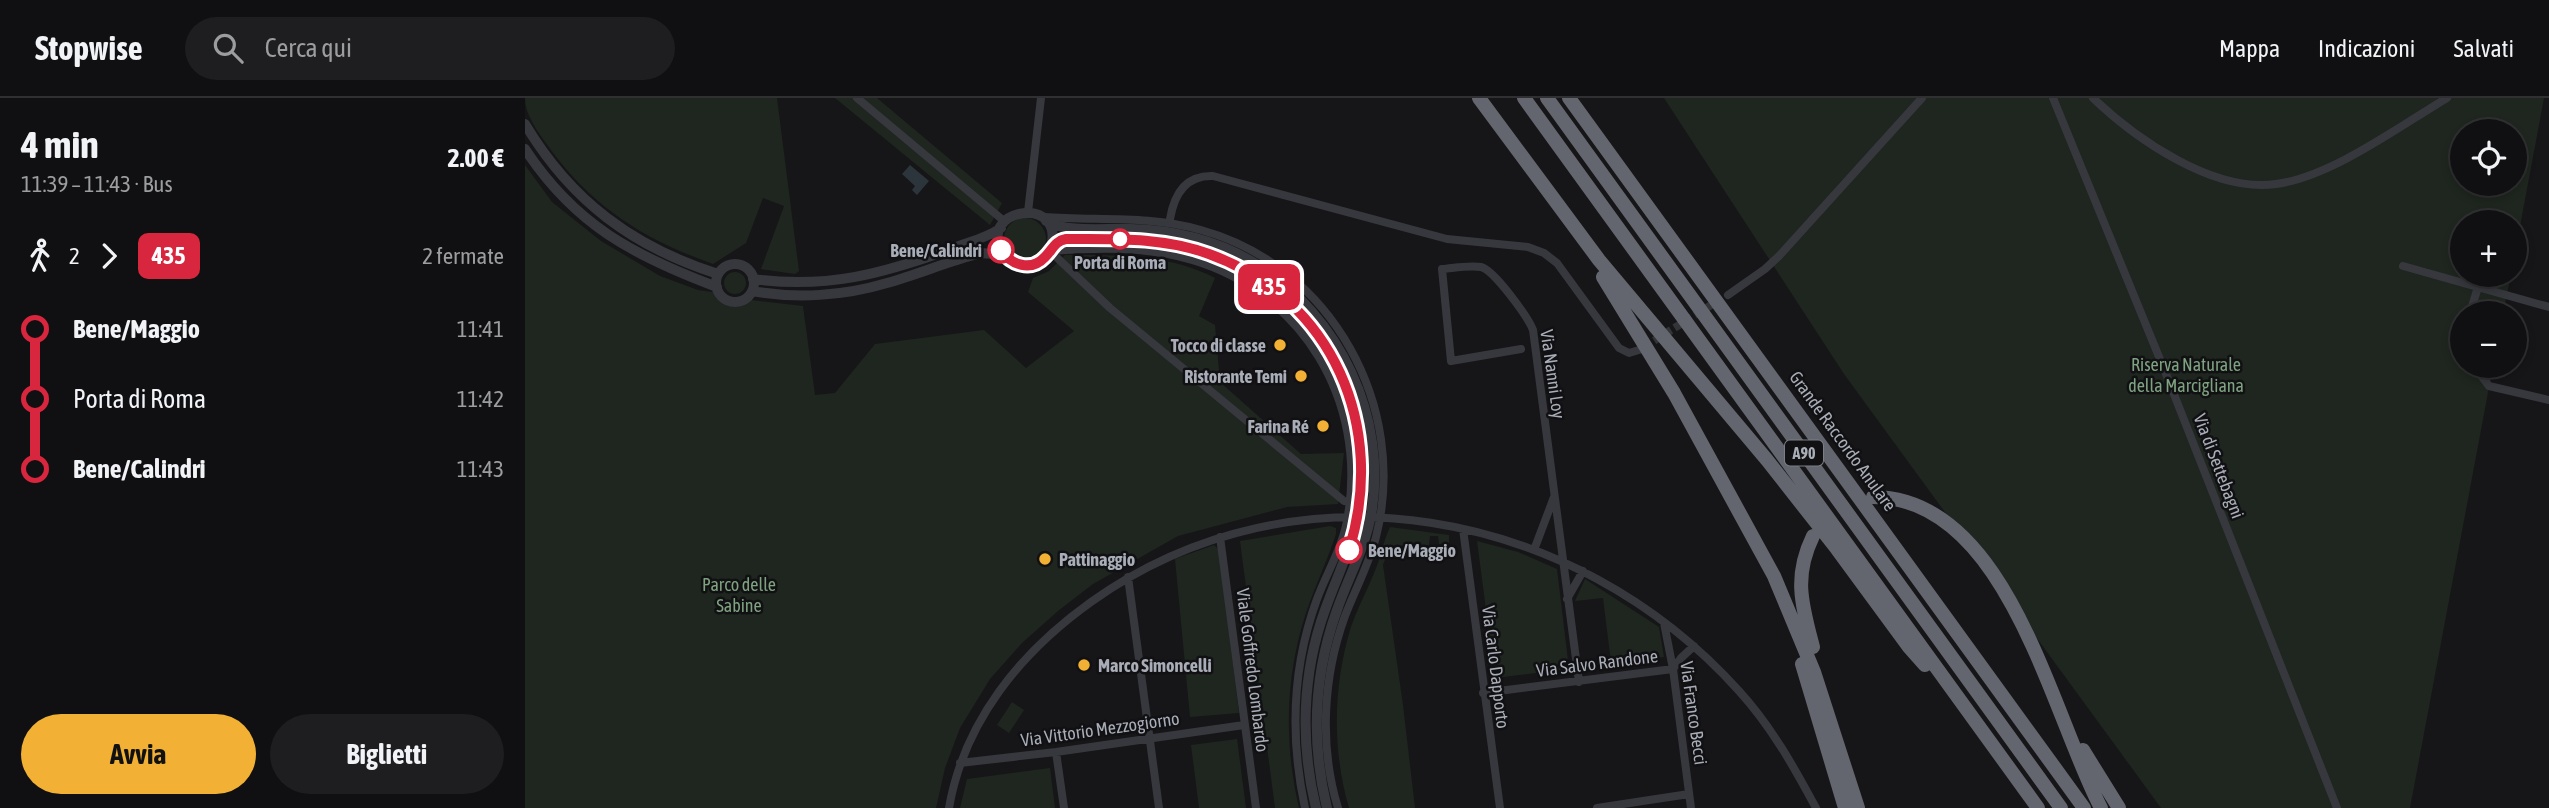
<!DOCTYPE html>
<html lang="it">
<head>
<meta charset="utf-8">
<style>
  :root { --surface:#101012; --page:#1e1e20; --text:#f1f3f6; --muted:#9c9d9f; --line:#303032; --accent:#f2b134 }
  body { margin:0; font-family:"Asap Condensed",sans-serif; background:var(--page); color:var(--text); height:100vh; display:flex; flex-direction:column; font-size:26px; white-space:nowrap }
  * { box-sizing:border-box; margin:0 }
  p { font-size:23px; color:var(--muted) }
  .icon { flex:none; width:38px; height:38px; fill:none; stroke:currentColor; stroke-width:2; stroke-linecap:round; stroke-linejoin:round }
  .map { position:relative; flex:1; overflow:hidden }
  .side { display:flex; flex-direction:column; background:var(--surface); width:525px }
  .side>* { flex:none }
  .badge { padding:0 14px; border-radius:10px; font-size:24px; line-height:46px }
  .tools { position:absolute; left:1925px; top:21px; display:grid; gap:14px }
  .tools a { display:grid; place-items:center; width:77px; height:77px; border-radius:50%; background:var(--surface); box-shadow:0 4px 10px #0003,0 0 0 2px var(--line); font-size:35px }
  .map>.badge { position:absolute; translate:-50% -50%; box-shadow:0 0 0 4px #fff }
  .legs { display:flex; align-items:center; gap:10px; height:77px; padding:0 21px; font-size:23px }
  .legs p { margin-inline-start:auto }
  .head { display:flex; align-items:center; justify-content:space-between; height:119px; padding:0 21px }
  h1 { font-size:38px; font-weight:700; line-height:52px }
  .primary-button { display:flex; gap:14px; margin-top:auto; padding:14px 21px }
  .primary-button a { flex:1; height:80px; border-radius:42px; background:var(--accent); color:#111; font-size:28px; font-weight:700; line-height:80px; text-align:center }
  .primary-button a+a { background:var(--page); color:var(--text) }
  ul { padding:0 21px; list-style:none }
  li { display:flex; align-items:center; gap:24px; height:70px; font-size:26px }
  li i { display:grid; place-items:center; width:10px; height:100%; margin:0 9px; background:currentColor }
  li i::after { content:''; width:18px; height:18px; margin:-9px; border:5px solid; border-radius:50%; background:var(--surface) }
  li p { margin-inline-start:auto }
  li:first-child i { background:linear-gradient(#0000 50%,currentColor 0) }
  li:last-child i { background:linear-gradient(currentColor 50%,#0000 0) }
  header { display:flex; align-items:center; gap:42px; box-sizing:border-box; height:98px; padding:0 35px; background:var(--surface); border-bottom:2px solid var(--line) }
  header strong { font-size:33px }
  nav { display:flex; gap:38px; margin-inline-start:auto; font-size:24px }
  .search { width:490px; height:63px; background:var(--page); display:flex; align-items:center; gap:18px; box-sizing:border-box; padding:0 24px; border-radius:38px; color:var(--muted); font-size:26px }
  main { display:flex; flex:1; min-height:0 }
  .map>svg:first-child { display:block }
  .green { fill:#1e261f; fill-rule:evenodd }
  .water { fill:#2c353c }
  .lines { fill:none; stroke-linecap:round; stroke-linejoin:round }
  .minor-tunnel { stroke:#333438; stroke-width:8; stroke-dasharray:8 4; stroke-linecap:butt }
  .minor { stroke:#37383d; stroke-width:8 }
  .tertiary { stroke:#37383d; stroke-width:10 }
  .motorway { stroke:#63666e; stroke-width:14 }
  .line-1-casing { stroke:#fff; stroke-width:16 }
  .line-1 { stroke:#d7263d; stroke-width:10 }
  .stop-1-dot { fill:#fff; stroke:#d7263d; stroke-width:3.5 }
  .poi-dot { fill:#f2b134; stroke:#111113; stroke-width:2.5 }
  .labels { text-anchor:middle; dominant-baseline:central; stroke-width:5; stroke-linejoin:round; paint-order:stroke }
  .shield { fill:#111113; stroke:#7b7e86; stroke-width:2 }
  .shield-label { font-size:16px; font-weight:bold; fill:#a8adb8 }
  .stop-label { font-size:18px; font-weight:bold; fill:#a8adb8; stroke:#111113; text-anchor:end }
  .poi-label { font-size:18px; font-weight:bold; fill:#a8adb8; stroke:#111113; text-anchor:end }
  .park-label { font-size:18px; fill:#7fa381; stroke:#111113 }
  .street-label { font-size:18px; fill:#a8adb8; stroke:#111113 }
</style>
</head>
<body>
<header>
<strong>Stopwise</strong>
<div class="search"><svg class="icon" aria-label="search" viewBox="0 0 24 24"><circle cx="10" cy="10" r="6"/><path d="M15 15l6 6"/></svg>Cerca qui</div>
<nav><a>Mappa</a><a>Indicazioni</a><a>Salvati</a></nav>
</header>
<main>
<section class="side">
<div class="head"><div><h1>4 min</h1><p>11:39 – 11:43 · Bus</p></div><b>2.00 €</b></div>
<div class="legs"><svg class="icon" aria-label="walk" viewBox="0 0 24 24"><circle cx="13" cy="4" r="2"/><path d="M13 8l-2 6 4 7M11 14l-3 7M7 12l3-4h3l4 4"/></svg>2<svg class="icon" aria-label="forward" viewBox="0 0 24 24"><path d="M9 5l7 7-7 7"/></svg><b class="badge" style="background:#d7263d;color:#fff">435</b><p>2 fermate</p></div>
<ul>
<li><i style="color:#d7263d"></i><b>Bene/Maggio</b><p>11:41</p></li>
<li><i style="color:#d7263d"></i><span>Porta di Roma</span><p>11:42</p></li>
<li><i style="color:#d7263d"></i><b>Bene/Calindri</b><p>11:43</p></li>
</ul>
<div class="primary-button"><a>Avvia</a><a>Biglietti</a></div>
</section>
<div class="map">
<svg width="2024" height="710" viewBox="0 0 2024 710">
  <rect width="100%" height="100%" fill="#161618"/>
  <path class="green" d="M0 0H252L274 173 270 176 236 171 259 108 238 100 221 145 188 166C118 141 67 109 23 48 13 34 0 17 0 0Z
    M310 0H352L477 105 465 127Z
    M1139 0H2019L1990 155V124H1937V177H1986L1978 215H1937V268H1968L1885 710H1636L1319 276ZM1937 33H1990V86H1937Z
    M0 67 27 104 76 143 135 178 173 192 194 195 206 203 218 201 278 208 290 297 310 295 350 246 459 232 501 270 549 233 503 194 508 180 524 173 540 157C590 157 645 156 690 180L674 218 690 227 695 284 776 356 819 355 813 406 762 409 653 438 568 486 533 513 497 545 465 581 435 630 420 670 411 710H0Z
    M479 141a21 21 0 1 1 42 0a21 21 0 1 1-42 0Z
    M199 185a11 11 0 1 1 22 0a11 11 0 1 1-22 0Z
    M805 428 811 430V436C801 467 786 496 777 528 760 587 760 650 774 710H750L715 443Z
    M865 429 924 437V445L914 446 913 438H905L904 447 865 448 858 467 878 607 890 710H824C807 652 808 587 826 529 832 511 842 493 849 475 856 460 858 443 865 429Z
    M952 443 993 454 1032 471 1044 571 970 580Z
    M689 447 694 452 714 615 665 619 650 461Z
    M1060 481 1134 529 1139 559 1086 564 1078 500 1050 503Z
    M487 604 499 612 484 635 472 627Z
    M712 641 721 710H674L666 647Z
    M525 670 530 710H435L442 681Z"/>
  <path class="water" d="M385 67 404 83 392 97 387 92 390 88 377 76Z"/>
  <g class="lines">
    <path class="minor-tunnel" d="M1119 249 1194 202"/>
    <path class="minor" d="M332 0 479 123
      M1528 0 1639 271 1812 710
      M1568 0C1611 41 1688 95 1751 86 1806 79 1875 28 1922 0
      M503 114 516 0
      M519 119C572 123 624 117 676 132 807 168 884 309 851 439 844 466 830 492 820 518 798 578 794 648 813 710
      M645 121C649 97 660 77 688 78L922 141 1003 149 1019 155 1032 165 1094 250 1104 255 1114 252
      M525 153C571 150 621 148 667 162 778 195 842 303 823 417 819 447 802 474 792 501 767 569 765 640 780 710
      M525 153 585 210 819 403
      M1878 168 2024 209
      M1203 197 1240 171 1254 158 1397 0
      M1945 215 1953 189
      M1937 241 1935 248 1937 251
      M996 251 926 263 917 171C929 170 944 167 956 169 969 172 1003 219 1008 232L1054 584
      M1949 268 1964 288 2024 302
      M938 431 975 710
      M695 439 731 710
      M1009 452 1029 399
      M603 479 634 710
      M1042 501 1058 473
      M1139 525 1148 571 1166 710
      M1148 571 1156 560 1169 548
      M958 595 1148 571
      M531 654 539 710
      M435 665 531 654 719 627
      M424 710C439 623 496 554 566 504 772 357 1050 410 1214 593 1246 628 1269 669 1291 710
      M1072 710 1164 696"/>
    <path class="tertiary" d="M0 26C46 103 108 149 193 176
      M0 51C50 127 109 158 192 189
      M521 123C542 135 581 130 605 131 649 132 694 143 731 166 815 218 863 320 846 417 840 450 823 480 812 512 789 576 786 644 802 710
      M525 153C544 95 451 110 477 154 481 162 490 167 499 167 519 169 521 148 536 142 544 139 554 141 563 140 603 140 644 142 683 156 782 190 847 292 837 396 832 438 814 473 800 512 777 575 775 645 791 710
      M191 185a19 19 0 1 1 38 0a19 19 0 1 1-38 0Z
      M228 181C302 191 357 176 426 151 443 144 460 141 476 130
      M227 193C271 201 319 198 362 185 394 176 424 163 456 155L469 156 483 161"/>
    <path class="motorway" d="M954 0 1074 162 1242 362 1312 451 1384 549 1400 567
      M999 0 1513 710
      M1022 0 1536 710
      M1044 0 1559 710
      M1078 179 1149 295 1249 478 1289 574 1333 710
      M1348 399C1482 399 1526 615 1576 710
      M1288 549C1277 507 1268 479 1288 438
      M1277 566 1320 710
      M1558 652 1594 710"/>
  </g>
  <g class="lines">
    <defs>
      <path id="line-1" d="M476 152C486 167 506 174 520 159 528 151 530 143 541 141 590 141 638 139 684 156 809 201 862 330 824 452"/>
    </defs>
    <use href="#line-1" class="line-1-casing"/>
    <use href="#line-1" class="line-1"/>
  </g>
  <g class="stop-1-dot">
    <circle cx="595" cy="141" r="9"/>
    <circle cx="476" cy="152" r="12"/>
    <circle cx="824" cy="452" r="12"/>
  </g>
  <g class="poi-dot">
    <circle cx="755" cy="247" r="7"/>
    <circle cx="776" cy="278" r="7"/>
    <circle cx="798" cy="328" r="7"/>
    <circle cx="520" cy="461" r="7"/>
    <circle cx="559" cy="567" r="7"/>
  </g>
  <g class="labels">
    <rect class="shield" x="1260" y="342.5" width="38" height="25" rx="5"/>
    <g class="shield-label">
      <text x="1279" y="355">A90</text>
    </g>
    <g class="stop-label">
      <text x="457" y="152">Bene/Calindri</text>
      <text x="595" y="164" text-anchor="middle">Porta di Roma</text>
      <text x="843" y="452" text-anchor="start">Bene/Maggio</text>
    </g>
    <g class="poi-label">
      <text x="741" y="247">Tocco di classe</text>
      <text x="762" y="278">Ristorante Temi</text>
      <text x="784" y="328">Farina Ré</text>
      <text x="534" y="461" text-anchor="start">Pattinaggio</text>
      <text x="573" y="567" text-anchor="start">Marco Simoncelli</text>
    </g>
    <g class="park-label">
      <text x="1661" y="266">Riserva Naturale<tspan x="1661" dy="21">della Marcigliana</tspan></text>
      <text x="214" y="486">Parco delle<tspan x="214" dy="21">Sabine</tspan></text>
    </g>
    <g class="street-label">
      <text transform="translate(1028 276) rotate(82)">Via Nanni Loy</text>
      <text transform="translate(1318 343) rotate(54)">Grande Raccordo Anulare</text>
      <text transform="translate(1694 368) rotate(69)">Via di Settebagni</text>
      <text transform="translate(1072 565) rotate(-7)">Via Salvo Randone</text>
      <text transform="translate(971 569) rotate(83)">Via Carlo Dapporto</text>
      <text transform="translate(728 572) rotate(83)">Viale Goffredo Lombardo</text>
      <text transform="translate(1169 615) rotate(82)">Via Franco Becci</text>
      <text transform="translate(575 631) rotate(-8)">Via Vittorio Mezzogiorno</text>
    </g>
  </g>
</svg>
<div class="tools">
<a><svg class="icon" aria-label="locate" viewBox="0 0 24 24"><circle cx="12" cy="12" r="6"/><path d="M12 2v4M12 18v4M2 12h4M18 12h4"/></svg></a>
<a>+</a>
<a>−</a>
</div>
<b class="badge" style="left:744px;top:189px;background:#d7263d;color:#fff">435</b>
</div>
</main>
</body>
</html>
